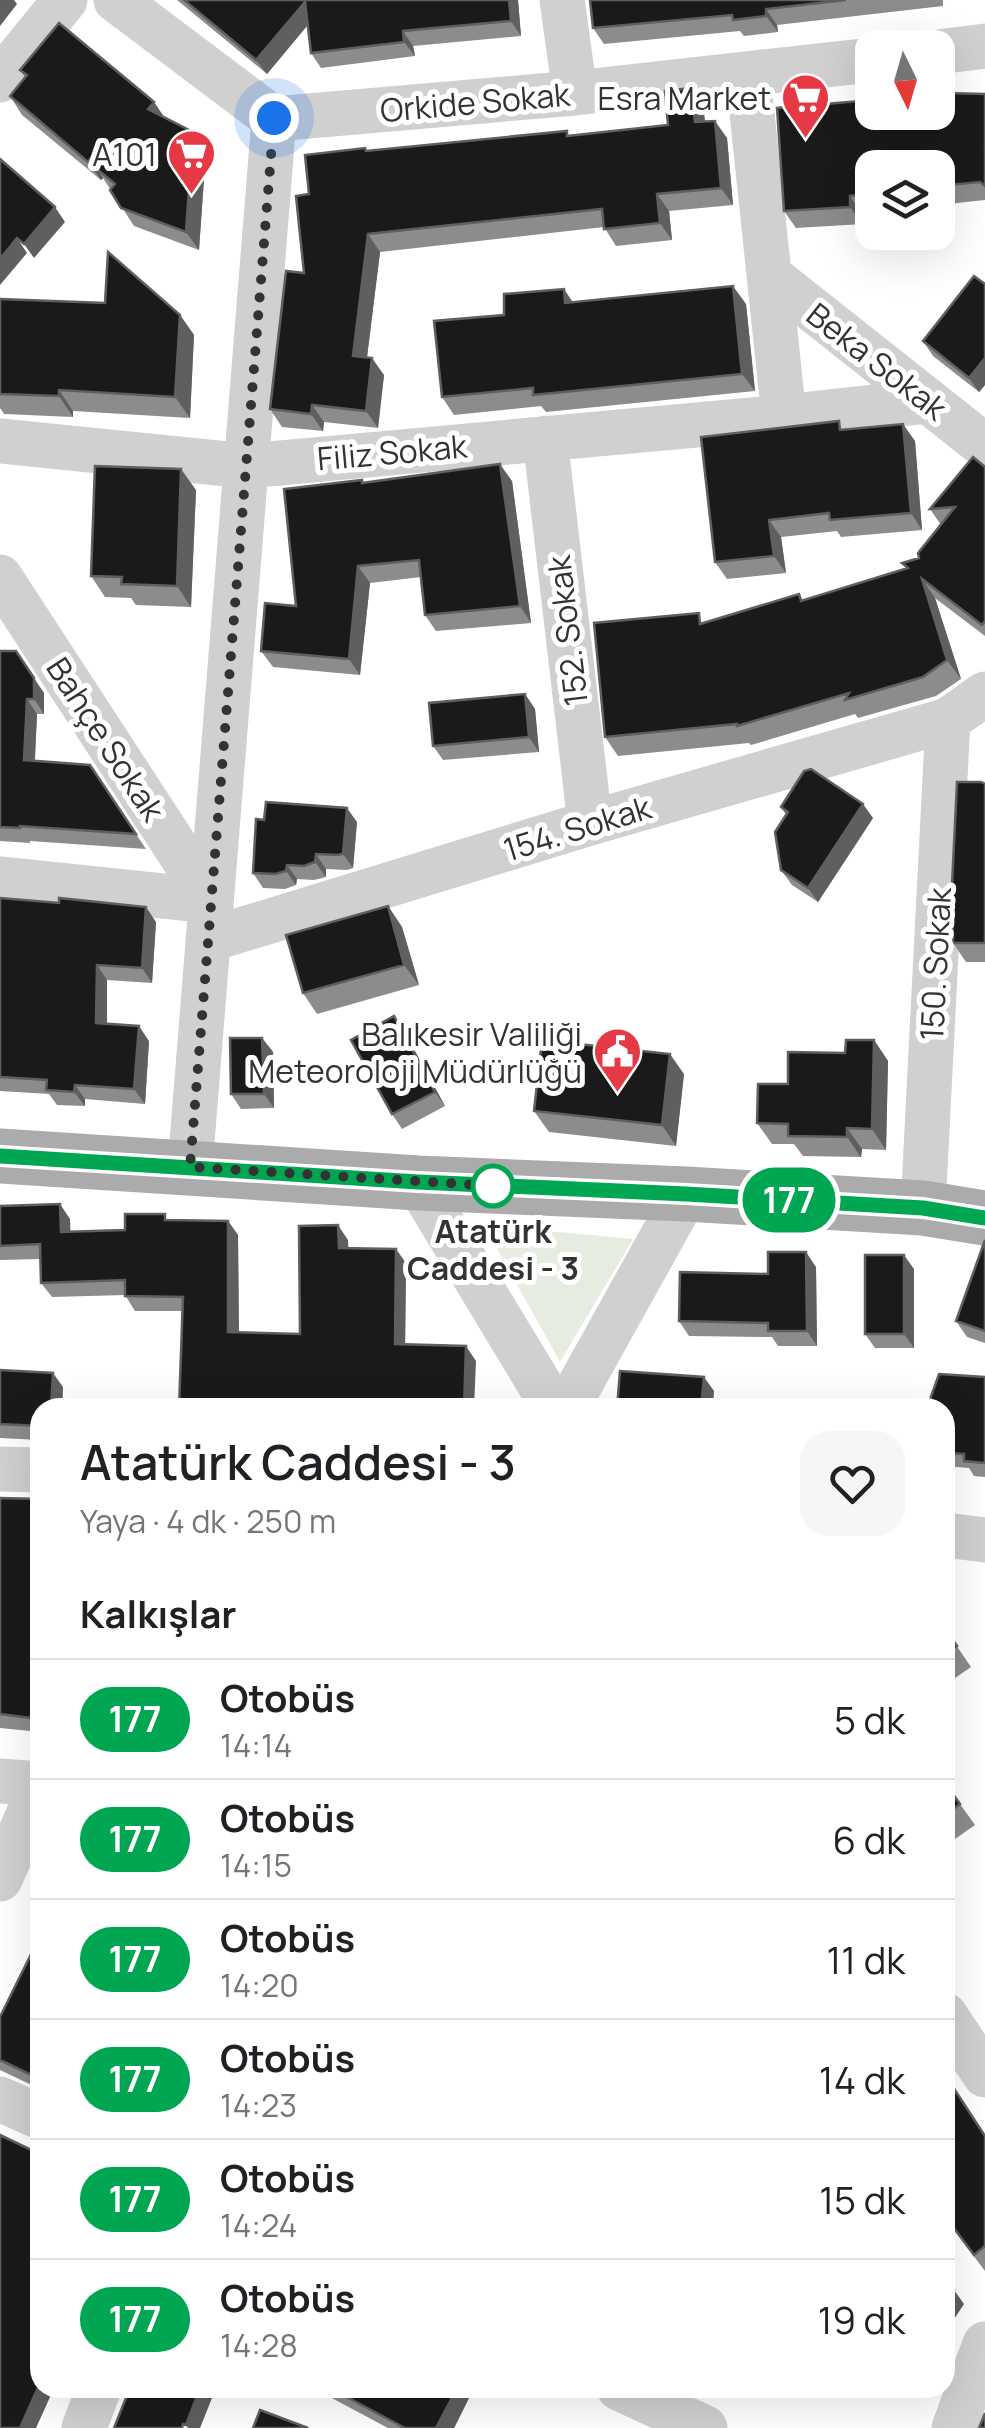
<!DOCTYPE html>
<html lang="tr">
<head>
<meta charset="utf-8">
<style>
  :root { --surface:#fff; --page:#f6f6f6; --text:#202124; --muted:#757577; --line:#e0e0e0 }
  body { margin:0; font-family:Manrope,sans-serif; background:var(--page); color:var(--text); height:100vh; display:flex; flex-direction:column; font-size:38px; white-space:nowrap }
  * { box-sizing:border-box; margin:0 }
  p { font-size:32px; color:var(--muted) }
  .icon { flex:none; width:55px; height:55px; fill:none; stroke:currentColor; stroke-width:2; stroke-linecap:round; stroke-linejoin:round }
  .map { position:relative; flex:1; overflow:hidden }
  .sheet { position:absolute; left:30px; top:1398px; width:925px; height:1000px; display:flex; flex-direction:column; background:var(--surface); border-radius:30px; box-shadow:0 10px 40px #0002 }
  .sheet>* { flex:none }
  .badge { padding:0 20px; border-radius:32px; font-size:35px; line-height:65px }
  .needle { width:65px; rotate:175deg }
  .tools { position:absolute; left:855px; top:30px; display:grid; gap:20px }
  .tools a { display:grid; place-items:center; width:100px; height:100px; border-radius:20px; background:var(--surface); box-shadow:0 10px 40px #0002; font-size:50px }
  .you { position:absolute; width:50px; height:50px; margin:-25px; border:8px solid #fff; border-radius:50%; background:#1a73e8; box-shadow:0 0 0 15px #1a73e833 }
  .map>.badge { position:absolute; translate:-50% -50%; box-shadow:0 0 0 5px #fff }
  h2 { padding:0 50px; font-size:38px; line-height:90px }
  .round { display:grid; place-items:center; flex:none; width:105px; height:105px; border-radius:30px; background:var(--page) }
  .head { display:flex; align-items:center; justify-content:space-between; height:170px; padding:0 50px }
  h1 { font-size:48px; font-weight:600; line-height:75px }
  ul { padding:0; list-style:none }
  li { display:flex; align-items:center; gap:30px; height:120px; padding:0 50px; border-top:2px solid var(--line) }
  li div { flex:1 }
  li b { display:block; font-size:38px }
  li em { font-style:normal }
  li .badge { min-width:110px; font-weight:700; text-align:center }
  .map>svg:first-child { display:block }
  .green { fill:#e6ecdf }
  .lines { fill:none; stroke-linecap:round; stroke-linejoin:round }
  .minor { stroke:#d0d0d0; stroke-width:45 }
  .major { stroke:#ababab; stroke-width:55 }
  .wall { fill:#8c8c8c }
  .shaded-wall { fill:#5f5f5f }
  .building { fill:#1a1a1a; stroke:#5f5f5f; stroke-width:2.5 }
  .line-casing { stroke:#fff; stroke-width:22 }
  .line { stroke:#00a651; stroke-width:15 }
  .walk { stroke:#333; stroke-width:10; stroke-dasharray:0 18 }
  .stop-dot { fill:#fff; stroke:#00a651; stroke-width:5 }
  .labels { text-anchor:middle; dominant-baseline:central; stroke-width:10; stroke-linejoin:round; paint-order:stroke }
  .poi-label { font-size:32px; fill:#333; stroke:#fff; text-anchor:end }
  .street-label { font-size:32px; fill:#333; stroke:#fff }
  .stop-label { font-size:32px; font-weight:bold; fill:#333; stroke:#fff }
</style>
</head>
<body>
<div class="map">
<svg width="985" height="2428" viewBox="0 0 985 2428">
  <rect width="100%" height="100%" fill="#fff"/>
  <path class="green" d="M484 1225 633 1239 560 1362Z"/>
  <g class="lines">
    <path class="minor" d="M116 0 274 119 575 93 872 60
      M562 0 575 93
      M938 52 985 46
      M748 75 784 417
      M0 80 65 0
      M770 276 985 446
      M545 438 590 823
      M0 441 247 466 784 417 928 401
      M0 577 211 901
      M0 879 211 901
      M208 940 590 823 948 720 985 694
      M190 1167 274 119
      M418 1183 554 1408
      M923 1208 948 720
      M567 1408 686 1194
      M0 1469 40 1470
      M945 1535 985 1540
      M0 1781 40 1784
      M0 1879 40 1788
      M945 2015 985 2075
      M0 2099 40 2117
      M619 2388 705 2428
      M84 2428 99 2388
      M954 2428 985 2344"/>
    <path class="major" d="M0 1156 418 1183 686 1194 923 1208 985 1218"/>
  </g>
  <path class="wall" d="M177 0H518L521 36 413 46 415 56 321 68 311 53 308 25 267 74Z
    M590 0H943V6L777 25 778 32 744 36 740 31 604 44 593 28Z
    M20 70 154 102 164 117 193 132 206 150 199 250 134 226 103 178 101 180 22 115 10 96 25 77Z
    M985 94V200L938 205V168H872V212L862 214 863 224 796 228 784 211Z
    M703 105 705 122 727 138 733 205 669 211 672 240 616 246 604 227 380 252 367 358 384 375 378 428 324 422 323 431 282 427 270 409 304 273 309 194 367 151 570 136 668 125Z
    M985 284V385L979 392 933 356 923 341Z
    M0 299 180 315 194 335 190 418 73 411V417L4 414 0 408Z
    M573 302 746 304 755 391 546 412 541 406 454 415 442 397 504 315Z
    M845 430 915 441 922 530 841 537 837 531 781 537 786 573 727 579 715 562Z
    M985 467V636L935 598 961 679 936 696 858 718 855 714 751 745 749 743 618 756 605 737 705 622 799 594 803 600 906 568 902 563 919 558 941 525 930 509Z
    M512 481 531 623 436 631 425 615 421 577 370 583 360 675 273 667 261 651 296 606 364 483Z
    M196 490 191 607 136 605 131 598 105 597 91 576Z
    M0 651 44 693V714H37L35 761 90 765 146 849 30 841V843L0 841Z
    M525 694 535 709 539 752 443 760 433 746Z
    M985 784V962H966L953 943Z
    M781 807 873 818 818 902 792 885 781 870 786 815Z
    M357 822 353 868 347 870 326 869V877L314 880 297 879 296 885 285 889 263 888 253 873Z
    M0 898 156 922 152 983 107 980V1024L149 1041 145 1104 85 1099V1106L57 1105 49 1094 0 1091Z
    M388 906 402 927 419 985 317 1014 303 993Z
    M394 1016 404 1031 445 1106 402 1129 392 1114Z
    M262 1038 273 1052 274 1108 241 1109 231 1094Z
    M874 1040 888 1061 886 1150 862 1149 861 1157 803 1156 794 1144H772L757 1123 788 1084 845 1053Z
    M684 1074 676 1146 549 1132 534 1111Z
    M0 1206 70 1219V1232L125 1230 170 1220 228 1221 238 1235 239 1332 300 1334 348 1240V1248L406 1263 405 1345 476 1361 179 1408 183 1311H135L125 1295 52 1297 41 1283V1259L0 1260Z
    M985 1240V1343L967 1337 956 1321Z
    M816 1267 817 1346H778L772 1337 689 1336 679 1321 768 1274Z
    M914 1269V1348H875L865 1334Z
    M0 1370 63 1387 62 1408H40V1440L0 1438Z
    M985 1377V1477L974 1476 969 1468 945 1466V1408Z
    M0 1498 40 1499V1732L0 1728Z
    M945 1629 971 1667 945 1685Z
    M945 1783 975 1825 945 1846Z
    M40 1936V2089L0 2070V2017Z
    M985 2135V2271L945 2218Z
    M313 2388H474L454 2428H388Z"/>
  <path class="shaded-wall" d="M0 0H14L17 4 0 26Z
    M509 0H518L521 36 511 21Z
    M305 2 315 16 267 74 256 60Z
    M766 9 777 25 778 32 766 16Z
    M403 31 413 46 415 56 404 42Z
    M691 88 703 105 707 139 695 122Z
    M154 102 166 120 148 109Z
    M715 121 727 138 733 205 721 188Z
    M193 132 206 150 199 250 186 232Z
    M91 158 103 178 101 180 88 162Z
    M657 194 669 211 672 240 660 223Z
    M850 196 862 214 863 224 850 207Z
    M55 207 65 222 34 258 24 244Z
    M368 234 380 252 365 373 353 356Z
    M17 238 27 253 0 285V259Z
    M733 286 746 304 755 391 742 374Z
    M564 289 576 307 565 303Z
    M180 315 194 335 190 418 175 397Z
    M372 358 384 375 378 428 366 411Z
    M985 358V385L979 392 969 378Z
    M59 390 73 411V417L59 396Z
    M312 405 324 422 323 431 311 414Z
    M903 424 915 441 922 530 911 513Z
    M500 464 512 481 531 623 520 606Z
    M181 469 196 490 191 607 177 586Z
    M769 520 781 537 786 573 774 556Z
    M358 566 370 583 360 675 349 659Z
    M922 579 935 598 961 679 947 660Z
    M16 651 44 693V714L34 699Z
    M525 694 535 709 539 752 529 737Z
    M27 699 37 714 34 775 24 760Z
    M863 804 873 818 818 902 808 888Z
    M347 808 357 822 353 868 343 854Z
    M316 854 326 869V877L315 862Z
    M287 865 297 879 296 885 286 871Z
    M388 906 402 927 419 985 404 965Z
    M146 907 156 922 152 983 142 968Z
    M97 965 107 980V1038L96 1023Z
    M394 1016 404 1031 445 1106 435 1092Z
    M139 1026 149 1041 145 1104 134 1089Z
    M262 1038 273 1052 274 1108 264 1094Z
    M874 1040 888 1061 886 1150 872 1129Z
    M670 1054 684 1074 676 1146 662 1125Z
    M75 1085 85 1099V1106L74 1092Z
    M847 1128 862 1149 861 1157 847 1137Z
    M60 1204 70 1219 71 1247 61 1232Z
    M228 1221 238 1235 239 1346 228 1332Z
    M338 1225 348 1240 349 1263 339 1248Z
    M396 1249 406 1263 405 1359 395 1344Z
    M806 1252 816 1267 817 1346 807 1331Z
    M904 1255 914 1269V1348L904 1334Z
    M466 1346 476 1361 474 1408H464Z
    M53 1373 63 1387 62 1408H51Z
    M704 1377 714 1391 713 1408H701Z
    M954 2290 964 2304 945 2333V2304Z
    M40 2373V2388H50L48 2394 50 2397 36 2428H20Z
    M200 2388H216L200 2428H188L186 2425Z
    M457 2388H474L454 2428H436Z"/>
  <path class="building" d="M184 0H509L511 21 403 31 404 42 311 53 305 2 256 60Z
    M590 0H846L766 9V16L733 20 732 15 593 28Z
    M59 23 154 102 148 109 193 132 186 232 121 208 110 190 115 184 98 170 91 158 88 162 10 96 27 75 20 70Z
    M691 88 695 122 715 121 721 188 657 194 660 223 604 229 602 209 368 234 353 356 372 358 366 411 312 405 311 414 270 409 286 271 304 273 296 196 309 194 305 155 365 148 366 151 567 131V136L668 125 665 91Z
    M943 93 985 94V186L980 182 938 186V168H872V194L850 196V207L784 211 777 108 872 100V112H938V94Z
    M0 159 55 207 24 244 17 238 0 259Z
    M108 252 180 315 175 397 59 390V396L0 394V299L105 303Z
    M974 276 985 284V358L969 378 923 341Z
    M733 286 742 374 533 395V388L442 397 434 321 504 315V294L564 289 565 303Z
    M839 421 840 430 903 424 911 513 830 520 829 513 769 520 774 556 715 562 701 437Z
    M973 457 985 467V621L982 625 922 579 947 660 923 677 845 700 849 693 737 726V724L605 737 594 623 699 613 700 624 799 594 801 601 908 568 902 563 919 558 918 553 955 507 930 509Z
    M500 464 520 606 425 615 419 560 358 566 349 659 261 651 265 603 296 606 284 489 362 480V483Z
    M95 466 181 469 177 586 121 584 122 577 91 576Z
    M0 651H16L34 678V699H27L24 760 90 765 136 834 20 826V828L0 827Z
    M525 694 529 737 433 746 429 703Z
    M811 769 863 804 808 888 781 870 775 832 788 812 781 807 804 771Z
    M957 782H981L985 784V943H953L952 885Z
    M266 802 347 808 343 854 337 855 316 854 315 862 304 866 287 865 286 871 275 874 253 873 256 819 264 820Z
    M0 898 59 903V898L146 907 142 968 97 965 96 1023 139 1026 134 1089 75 1085 74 1092 46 1090 47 1080 0 1077Z
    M388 906 404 965 303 993 286 935Z
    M394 1016 435 1092 392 1114 351 1040Z
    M230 1038H262L264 1094H231Z
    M542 1040 670 1054 662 1125 534 1111Z
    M846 1040H874L872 1129 847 1128V1137L788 1136V1124L757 1123 758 1084H788V1052L845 1053Z
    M60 1204 61 1232 125 1230V1214H165V1220L228 1221V1332L300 1334 299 1226 338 1225 339 1248 396 1249 395 1344 466 1346 464 1408H179L183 1297 125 1296V1280L41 1283 40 1244 0 1246V1206Z
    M985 1240V1331L956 1321Z
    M768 1252H806L807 1331H768V1323L679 1321 680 1272 768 1274Z
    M865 1255H904V1334H865Z
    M0 1370 53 1373 51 1408H40V1426L0 1424Z
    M620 1371 704 1377 701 1408H617Z
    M939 1374 985 1377V1463L964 1461V1454L945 1453V1408H927Z
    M0 1498 40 1499V1717L31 1716V1718L0 1714Z
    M945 1629 957 1646 945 1655Z
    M945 1783 960 1804 945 1815Z
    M40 1936V2079L0 2060V2017Z
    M945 2075 985 2136V2246L974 2255 945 2216Z
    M0 2135 40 2154V2373L37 2382 40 2383 20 2428H0Z
    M945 2284 954 2290 945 2304Z
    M130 2388H200L186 2425 183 2424 182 2428H114Z
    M330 2388H457L436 2428H405Z
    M260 2410 308 2428H253Z
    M985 2413V2428H979Z"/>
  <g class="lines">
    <defs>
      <path id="line" d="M0 1156 418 1182 686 1194 923 1208 985 1218"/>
    </defs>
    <use href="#line" class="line-casing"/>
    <use href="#line" class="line"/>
    <path class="walk" d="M274 118 190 1167 495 1186H493"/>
  </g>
  <defs>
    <symbol id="supermarket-pin" viewBox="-11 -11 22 30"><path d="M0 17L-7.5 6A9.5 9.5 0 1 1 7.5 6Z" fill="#e63946" stroke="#fff"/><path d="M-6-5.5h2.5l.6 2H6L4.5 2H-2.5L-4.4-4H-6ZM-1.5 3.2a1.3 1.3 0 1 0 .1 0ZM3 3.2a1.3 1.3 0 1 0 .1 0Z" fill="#fff"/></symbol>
    <symbol id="civic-pin" viewBox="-11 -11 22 30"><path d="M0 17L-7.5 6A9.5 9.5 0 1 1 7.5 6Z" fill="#e63946" stroke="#fff"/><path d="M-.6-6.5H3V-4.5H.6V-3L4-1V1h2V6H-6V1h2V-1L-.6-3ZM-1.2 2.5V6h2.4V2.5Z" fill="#fff"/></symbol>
  </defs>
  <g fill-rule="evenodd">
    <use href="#supermarket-pin" x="778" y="70" width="55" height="75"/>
    <use href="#supermarket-pin" x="164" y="126" width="55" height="75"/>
    <use href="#civic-pin" x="590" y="1024" width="55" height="75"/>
  </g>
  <circle class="stop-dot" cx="493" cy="1186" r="20"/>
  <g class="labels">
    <g class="poi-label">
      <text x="771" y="98">Esra Market</text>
      <text x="157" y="154">A101</text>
      <text x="582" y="1034">Balıkesir Valiliği<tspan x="582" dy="37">Meteoroloji Müdürlüğü</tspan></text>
    </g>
    <g class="street-label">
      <text transform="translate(475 102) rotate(-5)">Orkide Sokak</text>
      <text transform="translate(877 361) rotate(38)">Beka Sokak</text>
      <text transform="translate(392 452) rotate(-5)">Filiz Sokak</text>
      <text transform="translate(567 631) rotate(-97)">152. Sokak</text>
      <text transform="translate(106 739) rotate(57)">Bahçe Sokak</text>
      <text transform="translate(577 828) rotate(-17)">154. Sokak</text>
      <text transform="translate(935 964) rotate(-87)">150. Sokak</text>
    </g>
    <g class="stop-label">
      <text x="493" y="1231">Atatürk<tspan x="493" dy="37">Caddesi - 3</tspan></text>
    </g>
  </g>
</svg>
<div class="tools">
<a><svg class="needle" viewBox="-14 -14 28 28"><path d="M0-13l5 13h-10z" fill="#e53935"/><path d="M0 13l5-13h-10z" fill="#757577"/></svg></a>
<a><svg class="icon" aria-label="layers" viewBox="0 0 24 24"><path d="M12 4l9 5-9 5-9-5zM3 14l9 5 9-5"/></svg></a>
</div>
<div class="you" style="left:274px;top:118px"></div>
<b class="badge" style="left:789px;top:1200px;background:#00a651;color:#fff">177</b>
<section class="sheet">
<div class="head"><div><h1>Atatürk Caddesi - 3</h1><p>Yaya · 4 dk · 250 m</p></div><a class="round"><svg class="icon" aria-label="heart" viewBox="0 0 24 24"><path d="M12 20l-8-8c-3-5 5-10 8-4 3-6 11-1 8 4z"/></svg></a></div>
<h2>Kalkışlar</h2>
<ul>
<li><span class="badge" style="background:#00a651;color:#fff">177</span><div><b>Otobüs</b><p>14:14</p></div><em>5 dk</em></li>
<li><span class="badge" style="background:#00a651;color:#fff">177</span><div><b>Otobüs</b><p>14:15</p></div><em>6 dk</em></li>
<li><span class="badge" style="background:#00a651;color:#fff">177</span><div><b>Otobüs</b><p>14:20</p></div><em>11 dk</em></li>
<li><span class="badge" style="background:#00a651;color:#fff">177</span><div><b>Otobüs</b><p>14:23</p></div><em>14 dk</em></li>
<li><span class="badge" style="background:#00a651;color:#fff">177</span><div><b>Otobüs</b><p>14:24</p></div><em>15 dk</em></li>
<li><span class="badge" style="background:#00a651;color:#fff">177</span><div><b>Otobüs</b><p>14:28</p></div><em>19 dk</em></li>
</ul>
</section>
</div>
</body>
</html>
